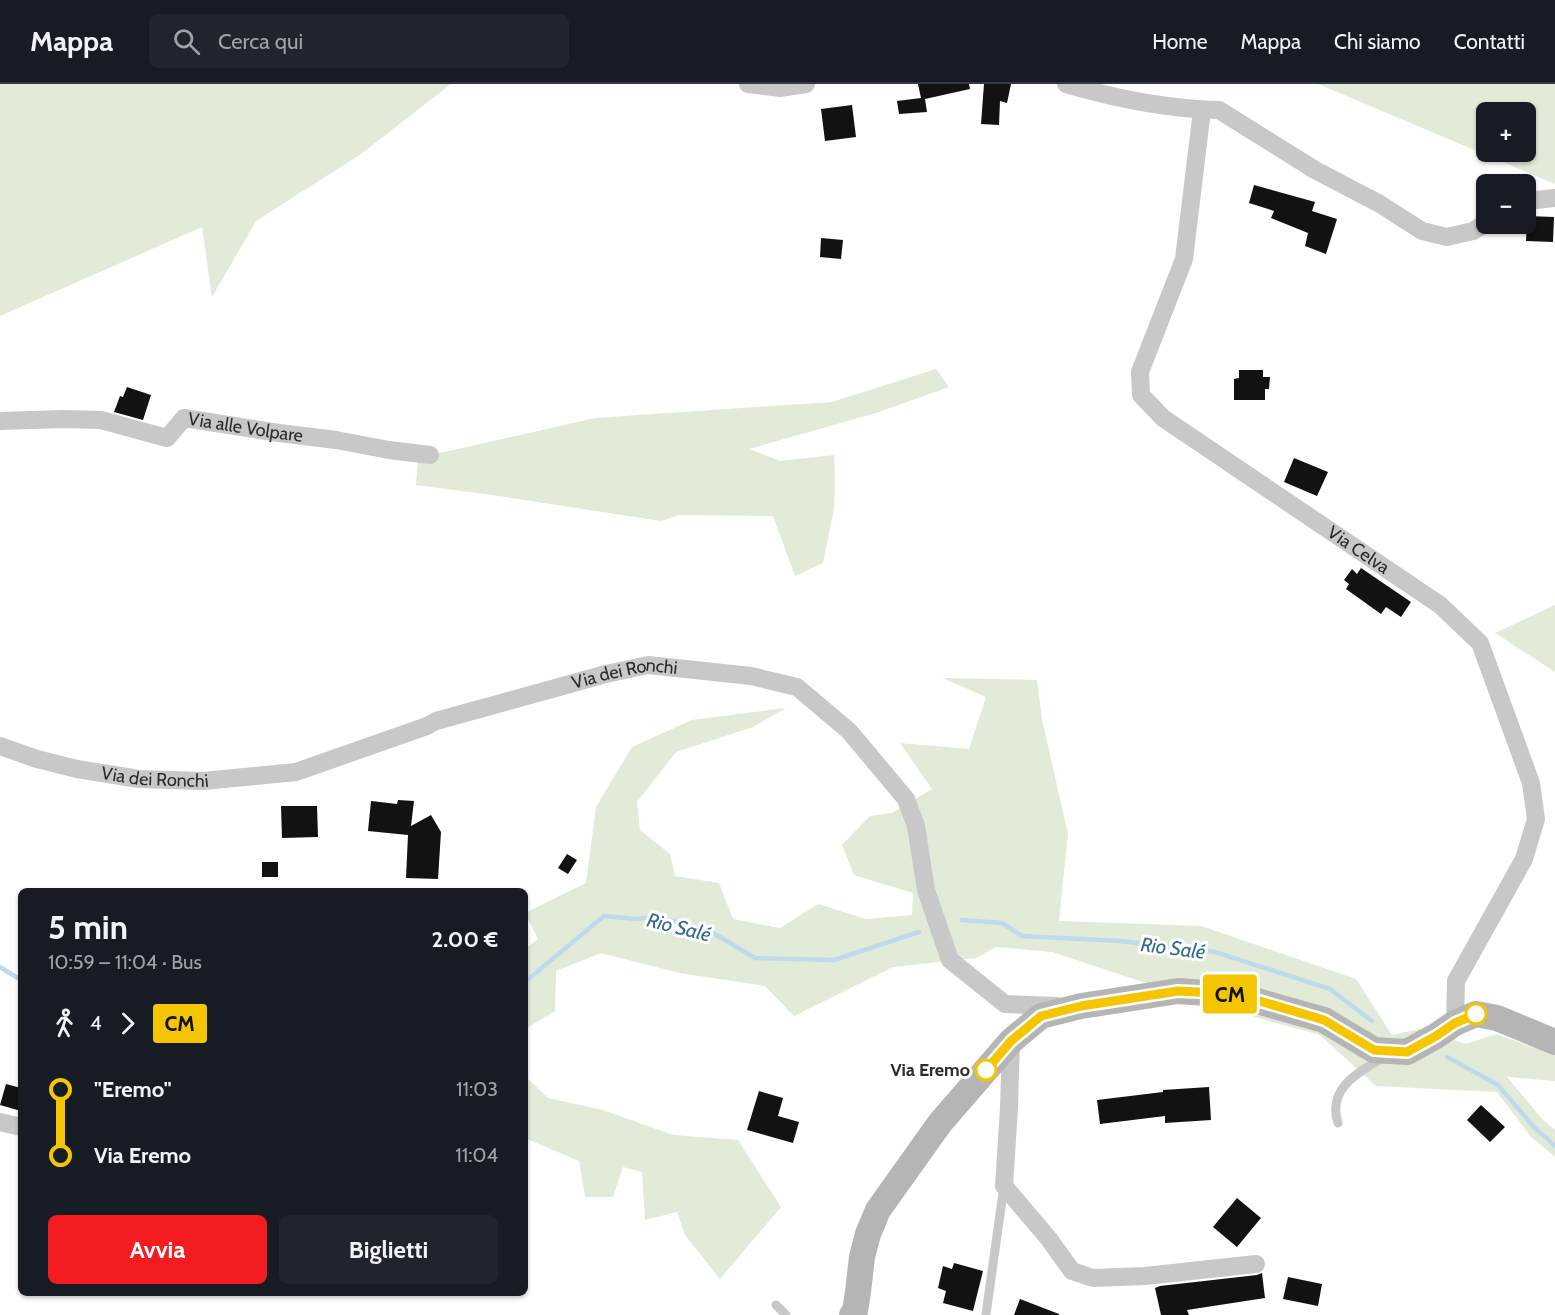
<!DOCTYPE html>
<html lang="it">
<head>
<meta charset="utf-8">
<style>
  :root { --surface:#171b24; --page:#20242c; --text:#f1f3f6; --muted:#9ea1a6; --line:#363941; --accent:#f41c21 }
  body { margin:0; font-family:Cabin,sans-serif; background:var(--page); color:var(--text); height:100vh; display:flex; flex-direction:column; font-size:22px; white-space:nowrap }
  * { box-sizing:border-box; margin:0 }
  p { font-size:20px; color:var(--muted) }
  .icon { flex:none; width:33px; height:33px; fill:none; stroke:currentColor; stroke-width:2; stroke-linecap:round; stroke-linejoin:round }
  .map { position:relative; flex:1; overflow:hidden }
  .drawer { position:absolute; left:18px; top:804px; width:510px; height:408px; display:flex; flex-direction:column; background:var(--surface); border-radius:9px; box-shadow:0 2px 4px #0004 }
  .drawer>* { flex:none }
  .badge { padding:0 12px; border-radius:4px; font-size:21px; line-height:39px }
  .controls { position:absolute; left:1476px; top:18px; display:grid; gap:12px }
  .controls a { display:grid; place-items:center; width:60px; height:60px; border-radius:9px; background:var(--surface); box-shadow:0 2px 4px #0004; font-size:30px }
  .map>.badge { position:absolute; translate:-50% -50%; box-shadow:0 0 0 3px #fff }
  .legs { display:flex; align-items:center; gap:9px; height:66px; padding:0 30px; font-size:20px }
  .legs p { margin-inline-start:auto }
  .headline { display:flex; align-items:center; justify-content:space-between; height:102px; padding:0 30px }
  h1 { font-size:33px; font-weight:700; line-height:45px }
  .action { display:flex; gap:12px; margin-top:auto; padding:12px 30px }
  .action a { flex:1; height:69px; border-radius:9px; background:var(--accent); color:#fff; font-size:24px; font-weight:700; line-height:69px; text-align:center }
  .action a+a { background:var(--page); color:var(--text) }
  ul { padding:0 30px; list-style:none }
  li { display:flex; align-items:center; gap:21px; height:66px; font-size:22px }
  li i { display:grid; place-items:center; width:9px; height:100%; margin:0 8px; background:currentColor }
  li i::after { content:''; width:15px; height:15px; margin:-8px; border:4px solid; border-radius:50%; background:var(--surface) }
  li p { margin-inline-start:auto }
  li:first-child i { background:linear-gradient(#0000 50%,currentColor 0) }
  li:last-child i { background:linear-gradient(currentColor 50%,#0000 0) }
  header { display:flex; align-items:center; gap:36px; box-sizing:border-box; height:84px; padding:0 30px; background:var(--surface); border-bottom:2px solid var(--line) }
  header strong { font-size:28px }
  nav { display:flex; gap:33px; margin-inline-start:auto; font-size:21px }
  .search { width:420px; height:54px; background:var(--page); display:flex; align-items:center; gap:15px; box-sizing:border-box; padding:0 21px; border-radius:9px; color:var(--muted); font-size:22px }
  .map>svg:first-child { display:block }
  .green { fill:#e1ebd7; fill-rule:evenodd }
  .lines { fill:none; stroke-linecap:round; stroke-linejoin:round }
  .stream { stroke:#c0daed; stroke-width:4.5 }
  .building { fill:#121212 }
  .lane { stroke:#c8c8c8; stroke-width:9 }
  .street { stroke:#c8c8c8; stroke-width:18 }
  .secondary { stroke:#b5b5b5; stroke-width:26 }
  .line-1-casing { stroke:#fff; stroke-width:14 }
  .line-1 { stroke:#f5c500; stroke-width:9 }
  .stop-1-dot { fill:#fff; stroke:#f5c500; stroke-width:3 }
  .labels { text-anchor:middle; dominant-baseline:central; stroke-width:6; stroke-linejoin:round; paint-order:stroke }
  .street-label { font-size:18px; fill:#2b2b2b; stroke:#fff }
  .stop-label { font-size:18px; font-weight:bold; fill:#2b2b2b; stroke:#fff; text-anchor:end }
  .water-label { font-size:20px; font-style:italic; fill:#336993; stroke:#fff }
</style>
</head>
<body>
<header>
<strong>Mappa</strong>
<div class="search"><svg class="icon" aria-label="search" viewBox="0 0 24 24"><circle cx="10" cy="10" r="6"/><path d="M15 15l6 6"/></svg>Cerca qui</div>
<nav><a>Home</a><a>Mappa</a><a>Chi siamo</a><a>Contatti</a></nav>
</header>
<div class="map">
<svg width="1555" height="1231" viewBox="0 0 1555 1231">
  <rect width="100%" height="100%" fill="#fff"/>
  <path class="green" d="M0 0H451L361 70 256 137 212 213 202 143 0 232Z
    M1318 0H1555V100ZM1486 28H1526V68H1486Z
    M936 285 949 303 876 329 749 365 780 377 834 371 835 398 834 425 823 479 795 492 773 432 679 431 661 437 492 411 416 401 418 374 595 334 832 318Z
    M1555 521V588L1495 549Z
    M942 594 1037 596 1042 635 1068 750 1059 837 1201 842 1356 895 1392 951 1419 945 1466 960 1496 950 1555 971V997L1507 993 1543 1036 1555 1046V1073L1531 1053 1497 1008 1376 1002 1320 951 1222 924 1052 868 996 863 976 874 893 883 794 932 765 902 679 889 601 869 556 887 555 927 525 945V865L538 855 525 829 586 799 596 723 632 663 692 636 786 624 753 643 676 668 637 718 640 746 670 770 675 792 719 799 733 835 780 844 818 820 866 835 912 831 913 809 854 791 842 761 870 732 892 729 932 705 900 659 969 665 986 613Z
    M525 992 548 1014 603 1026 673 1051 738 1056 781 1123 720 1195 685 1151 677 1128 645 1136 642 1088 623 1083 613 1113H585L579 1077 525 1054Z"/>
  <g class="lines">
    <path class="stream" d="M962 836 1002 839 1022 852 1120 857 1215 868 1330 905 1372 937
      M0 883 21 896
      M525 898 604 832 637 835 656 833 708 846 755 874 834 876 919 848
      M1447 973 1498 1001 1533 1042 1555 1062"/>
  </g>
  <path class="building" d="M918 0H969L970 5 925 15 927 28 899 30 897 17 921 14Z
    M984 0H1011L1007 19 1000 17 999 41 981 40Z
    M852 21 856 53 825 57 821 25Z
    M1254 101 1315 118 1312 127 1337 135 1326 170 1305 162 1308 149 1271 134 1274 127 1249 119Z
    M1527 132 1554 133 1553 158 1526 157Z
    M821 154 843 156 841 175 820 173Z
    M1239 286H1263V293H1270L1269 305H1265V316H1234V295L1239 294Z
    M127 303 151 311 143 336 114 328 120 312 123 313Z
    M1294 374 1328 388 1317 412 1284 398Z
    M1361 484 1411 518 1401 533 1386 523 1381 530 1346 505 1349 500 1344 496 1352 485 1357 490Z
    M398 716 414 717 411 742 431 731 441 748 438 795 406 794 408 751 368 747 371 717 397 720Z
    M281 722H317L318 753 282 754Z
    M567 770 577 776 568 790 558 784Z
    M262 778H278V793H262Z
    M6 1000 21 1004V1027L0 1021Z
    M1209 1003 1211 1036 1165 1039V1032L1100 1040 1097 1016 1163 1008V1006Z
    M759 1007 783 1014 778 1032 799 1038 793 1059 747 1046Z
    M1481 1021 1505 1043 1490 1058 1467 1036Z
    M1237 1114 1261 1134 1237 1163 1213 1143Z
    M954 1179 983 1187 973 1227 943 1219 946 1207 938 1204 943 1182 952 1185Z
    M1262 1189 1265 1214 1187 1226 1189 1231H1161L1155 1204 1160 1202 1257 1191Z
    M1288 1193 1322 1200 1318 1222 1283 1215Z
    M1020 1215 1059 1230V1231H1014Z"/>
  <g class="lines">
    <path class="lane" d="M1338 1039C1327 1005 1357 989 1382 974
      M776 1221 786 1231
      M986 1230 1004 1102"/>
    <g class="street">
      <path d="M748 0 780 4 806 0"/>
      <path d="M1066 0C1114 14 1169 25 1219 26L1315 86 1380 120 1422 147 1447 153 1473 147 1486 139"/>
      <path id="s1" d="M1202 26 1184 175 1140 288 1141 311 1163 334 1440 521 1480 559 1531 699 1536 735 1524 775 1456 897 1455 939"/>
      <path d="M1526 117 1555 114"/>
      <path id="s2" d="M0 337 63 335 101 336 167 354 184 334 279 349 336 356 389 366 430 371"/>
      <path id="s3" d="M0 662 37 675 77 685 139 695 204 697 296 688 427 642 436 637 606 590 648 581 751 592 797 603 849 647 906 715 916 742 926 806 950 876 1005 920 1057 922"/>
      <path d="M1011 957 1009 1024 1004 1102 1049 1155 1072 1187 1093 1194 1145 1192 1256 1180"/>
      <path d="M0 1038 21 1043"/>
    </g>
    <path class="secondary" d="M852 1231 855 1227 858 1208 862 1173 868 1150 878 1126 940 1039 1011 957 1041 932 1081 922 1178 907 1236 911 1324 936 1374 966 1407 968 1436 952 1455 939 1476 930 1497 934 1555 958"/>
  </g>
  <g class="lines">
    <defs>
      <path id="line-1" d="M986 986 1011 957 1041 932 1081 922 1178 907 1236 910 1324 936 1374 966 1407 968 1436 952 1455 939 1476 930"/>
    </defs>
    <use href="#line-1" class="line-1-casing"/>
    <use href="#line-1" class="line-1"/>
  </g>
  <g class="stop-1-dot">
    <circle cx="1476" cy="930" r="10"/>
    <circle cx="986" cy="986" r="10"/>
  </g>
  <g class="labels">
    <g class="street-label">
      <text stroke="none"><textPath href="#s2" startOffset="258">Via alle Volpare</textPath></text>
      <text stroke="none"><textPath href="#s1" startOffset="562">Via Celva</textPath></text>
      <text stroke="none"><textPath href="#s3" startOffset="645">Via dei Ronchi</textPath></text>
      <text stroke="none"><textPath href="#s3" startOffset="159">Via dei Ronchi</textPath></text>
    </g>
    <g class="stop-label">
      <text x="970" y="986">Via Eremo</text>
    </g>
    <g class="water-label">
      <text transform="translate(679 843) rotate(14)">Rio Salé</text>
      <text transform="translate(1173 864) rotate(7)">Rio Salé</text>
    </g>
  </g>
</svg>
<div class="controls">
<a>+</a>
<a>−</a>
</div>
<b class="badge" style="left:1230px;top:910px;background:#f5c500;color:#111">CM</b>
<section class="drawer">
<div class="headline"><div><h1>5 min</h1><p>10:59 – 11:04 · Bus</p></div><b>2.00 €</b></div>
<div class="legs"><svg class="icon" aria-label="walk" viewBox="0 0 24 24"><circle cx="13" cy="4" r="2"/><path d="M13 8l-2 6 4 7M11 14l-3 7M7 12l3-4h3l4 4"/></svg>4<svg class="icon" aria-label="forward" viewBox="0 0 24 24"><path d="M9 5l7 7-7 7"/></svg><b class="badge" style="background:#f5c500;color:#111">CM</b></div>
<ul>
<li><i style="color:#f5c500"></i><b>&quot;Eremo&quot;</b><p>11:03</p></li>
<li><i style="color:#f5c500"></i><b>Via Eremo</b><p>11:04</p></li>
</ul>
<div class="action"><a>Avvia</a><a>Biglietti</a></div>
</section>
</div>
</body>
</html>
